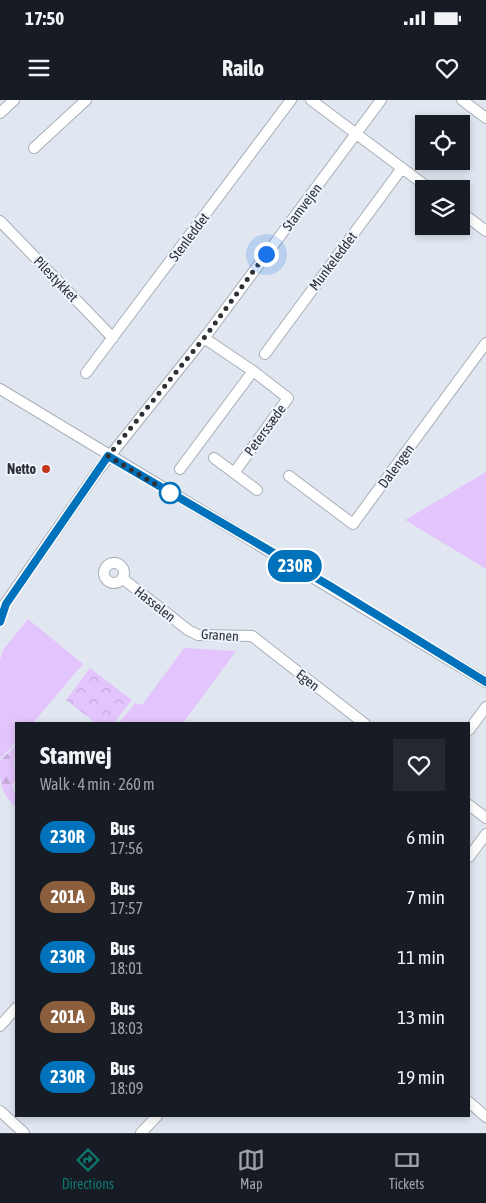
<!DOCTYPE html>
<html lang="en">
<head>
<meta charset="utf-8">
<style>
  :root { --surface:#171b24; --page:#242831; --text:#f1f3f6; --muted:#9ea1a6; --line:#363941; --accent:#0f766e }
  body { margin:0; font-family:"Asap Condensed",sans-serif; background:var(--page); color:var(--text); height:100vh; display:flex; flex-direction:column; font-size:19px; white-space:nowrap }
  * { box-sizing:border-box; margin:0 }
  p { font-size:16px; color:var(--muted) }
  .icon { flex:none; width:28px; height:28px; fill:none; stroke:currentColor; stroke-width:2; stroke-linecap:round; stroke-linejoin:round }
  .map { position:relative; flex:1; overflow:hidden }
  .details { position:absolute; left:15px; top:622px; width:455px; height:395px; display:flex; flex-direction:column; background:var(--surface); border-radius:0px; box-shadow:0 2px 8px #0003 }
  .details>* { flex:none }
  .badge { padding:0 10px; border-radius:16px; font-size:18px; line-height:32px }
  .fabs { position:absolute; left:415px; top:15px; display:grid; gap:10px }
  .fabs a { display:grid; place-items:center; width:55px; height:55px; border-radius:0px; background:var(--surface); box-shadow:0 2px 8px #0003; font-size:25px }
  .you { position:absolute; width:25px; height:25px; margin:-12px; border:4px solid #fff; border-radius:50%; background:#1a73e8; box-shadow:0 0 0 8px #1a73e833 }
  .map>.badge { position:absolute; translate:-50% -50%; box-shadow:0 0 0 2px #fff }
  .round { display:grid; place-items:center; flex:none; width:52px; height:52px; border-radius:0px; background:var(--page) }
  .overview { display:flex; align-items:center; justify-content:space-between; height:85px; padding:0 25px }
  h1 { font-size:24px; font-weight:700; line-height:38px }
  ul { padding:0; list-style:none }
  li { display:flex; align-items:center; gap:15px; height:60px; padding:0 25px }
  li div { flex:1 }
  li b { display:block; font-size:19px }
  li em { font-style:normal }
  li .badge { min-width:55px; font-weight:700; text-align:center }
  .status { display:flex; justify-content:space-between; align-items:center; height:35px; padding:0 25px; background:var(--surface); direction:ltr }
  .status svg { height:14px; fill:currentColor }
  header { display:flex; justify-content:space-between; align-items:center; height:65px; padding:0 25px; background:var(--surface); font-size:22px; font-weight:700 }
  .dock { display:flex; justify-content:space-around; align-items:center; height:70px; border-top:1px solid var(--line); background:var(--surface); font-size:14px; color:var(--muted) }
  .dock a { display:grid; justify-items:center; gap:2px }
  .dock .current { color:var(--accent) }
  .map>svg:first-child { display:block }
  .green { fill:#e4c4fc }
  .forest { fill:url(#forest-firs) }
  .park { fill:url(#park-crowns) }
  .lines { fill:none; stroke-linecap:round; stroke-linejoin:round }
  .minor-casing { stroke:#a7aeb7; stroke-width:12 }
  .minor { stroke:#fff; stroke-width:10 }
  .line-casing { stroke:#fff; stroke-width:11 }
  .line { stroke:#0072bc; stroke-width:8 }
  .walk { stroke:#2e3135; stroke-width:5; stroke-dasharray:0 9 }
  .poi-dot { fill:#c2381a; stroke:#edf4fe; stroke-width:2 }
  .stop-dot { fill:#fff; stroke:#0072bc; stroke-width:2.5 }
  .labels { text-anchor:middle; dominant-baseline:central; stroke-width:4; stroke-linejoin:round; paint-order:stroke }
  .street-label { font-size:14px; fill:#2e3135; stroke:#edf4fe }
  .poi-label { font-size:14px; font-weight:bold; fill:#2e3135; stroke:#edf4fe; text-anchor:end }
</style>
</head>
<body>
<div class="status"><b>17:50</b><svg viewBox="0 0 49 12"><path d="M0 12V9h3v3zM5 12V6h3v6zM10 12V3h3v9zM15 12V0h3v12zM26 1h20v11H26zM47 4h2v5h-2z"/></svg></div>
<header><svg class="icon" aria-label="menu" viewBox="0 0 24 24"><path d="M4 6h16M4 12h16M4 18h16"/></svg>Railo<svg class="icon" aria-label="heart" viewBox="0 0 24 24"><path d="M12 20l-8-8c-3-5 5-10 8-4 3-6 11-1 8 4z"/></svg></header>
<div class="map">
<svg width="486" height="1033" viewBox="0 0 486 1033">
  <defs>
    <pattern id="forest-firs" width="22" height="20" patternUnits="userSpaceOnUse" patternTransform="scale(1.25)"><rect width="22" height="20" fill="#e4c4fc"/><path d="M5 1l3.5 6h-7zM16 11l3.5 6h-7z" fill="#c4a9d9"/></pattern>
    <pattern id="park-crowns" width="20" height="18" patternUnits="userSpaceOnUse" patternTransform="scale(1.25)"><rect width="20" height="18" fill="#e4c4fc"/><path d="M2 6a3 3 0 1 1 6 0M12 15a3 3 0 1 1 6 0" fill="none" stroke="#c4a9d9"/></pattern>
  </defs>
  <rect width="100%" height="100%" fill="#e0e7f1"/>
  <path class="green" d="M486 372V469L405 420Z
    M28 519 83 564 32 624H16V642L0 659V560L3 550Z
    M184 548 236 551 184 622 186 624H118L135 603 142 605Z"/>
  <path class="forest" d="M16 645 14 662 16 678 12 686 16 696V707C0 692 0 683 0 661Z"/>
  <path class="park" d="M90 568 132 600 113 624H97L66 600Z"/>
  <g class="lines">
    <defs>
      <path id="minor" d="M311 0 430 89
        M462 0 486 18
        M0 13 14 0
        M34 48 86 0
        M461 112 486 131
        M0 121 113 238
        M265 254 402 68
        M86 273 291 0
        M0 289 486 582
        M214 358 257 390
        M180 369 253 271 204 238
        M234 373 288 298 253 271
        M289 376 353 424 486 243
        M104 473a10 10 0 1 1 20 0a10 10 0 1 1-20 0Z
        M122 478 188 530 198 535 252 536 365 624
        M0 511 97 372 208 233 381 0
        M469 630 486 607
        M469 705 486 718
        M469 757 486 734
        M0 926 16 908
        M469 1002 486 1017
        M0 1011 24 1033
        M141 1033 157 1016"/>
    </defs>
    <use href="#minor" class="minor-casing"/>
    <use href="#minor" class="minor"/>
  </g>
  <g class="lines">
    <defs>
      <path id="line" d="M0 522 6 504 108 356 330 486 486 582"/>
    </defs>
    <use href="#line" class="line-casing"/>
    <use href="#line" class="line"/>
    <path class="walk" d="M170 393 108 356 208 233 266 154"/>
  </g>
  <circle class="poi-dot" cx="46" cy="369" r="5"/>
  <circle class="stop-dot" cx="170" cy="393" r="10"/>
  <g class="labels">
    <g class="street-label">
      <text transform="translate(302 107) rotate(-53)">Stamvejen</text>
      <text transform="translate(189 137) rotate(-53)">Stenleddet</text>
      <text transform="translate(333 161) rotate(-53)">Munkeleddet</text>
      <text transform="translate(56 179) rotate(46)">Pilestykket</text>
      <text transform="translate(265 330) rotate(-54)">Peterssæde</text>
      <text transform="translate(396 366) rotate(-54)">Dalengen</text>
      <text transform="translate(155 504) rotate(38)">Hasselen</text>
      <text transform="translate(220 535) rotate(4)">Granen</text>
      <text transform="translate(308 580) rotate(38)">Egen</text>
    </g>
    <g class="poi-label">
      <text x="36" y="369">Netto</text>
    </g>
  </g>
</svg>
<div class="fabs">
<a><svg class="icon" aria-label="locate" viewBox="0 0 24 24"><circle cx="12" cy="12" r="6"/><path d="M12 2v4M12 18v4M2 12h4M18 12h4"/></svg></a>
<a><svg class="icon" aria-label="layers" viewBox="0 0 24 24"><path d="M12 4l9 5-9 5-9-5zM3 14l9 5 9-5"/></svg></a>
</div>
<div class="you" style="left:266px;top:154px"></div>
<b class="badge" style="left:295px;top:466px;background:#0072bc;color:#fff">230R</b>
<section class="details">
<div class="overview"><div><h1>Stamvej</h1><p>Walk · 4 min · 260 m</p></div><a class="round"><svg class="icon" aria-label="heart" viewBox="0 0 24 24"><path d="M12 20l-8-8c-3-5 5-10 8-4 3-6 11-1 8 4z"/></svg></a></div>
<ul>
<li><span class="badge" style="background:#0072bc;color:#fff">230R</span><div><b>Bus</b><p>17:56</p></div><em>6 min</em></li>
<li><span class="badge" style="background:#8b5e3c;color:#fff">201A</span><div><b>Bus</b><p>17:57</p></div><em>7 min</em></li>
<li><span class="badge" style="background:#0072bc;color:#fff">230R</span><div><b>Bus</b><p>18:01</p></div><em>11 min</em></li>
<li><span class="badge" style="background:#8b5e3c;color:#fff">201A</span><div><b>Bus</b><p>18:03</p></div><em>13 min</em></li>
<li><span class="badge" style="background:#0072bc;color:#fff">230R</span><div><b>Bus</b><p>18:09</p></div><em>19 min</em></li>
</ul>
</section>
</div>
<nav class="dock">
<a class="current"><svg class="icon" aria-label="directions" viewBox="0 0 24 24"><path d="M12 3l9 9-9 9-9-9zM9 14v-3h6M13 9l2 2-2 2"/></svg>Directions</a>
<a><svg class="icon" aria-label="map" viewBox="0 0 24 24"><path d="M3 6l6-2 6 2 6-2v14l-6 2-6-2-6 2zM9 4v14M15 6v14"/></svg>Map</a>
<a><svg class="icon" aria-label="tickets" viewBox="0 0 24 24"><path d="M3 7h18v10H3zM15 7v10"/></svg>Tickets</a>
</nav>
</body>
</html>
